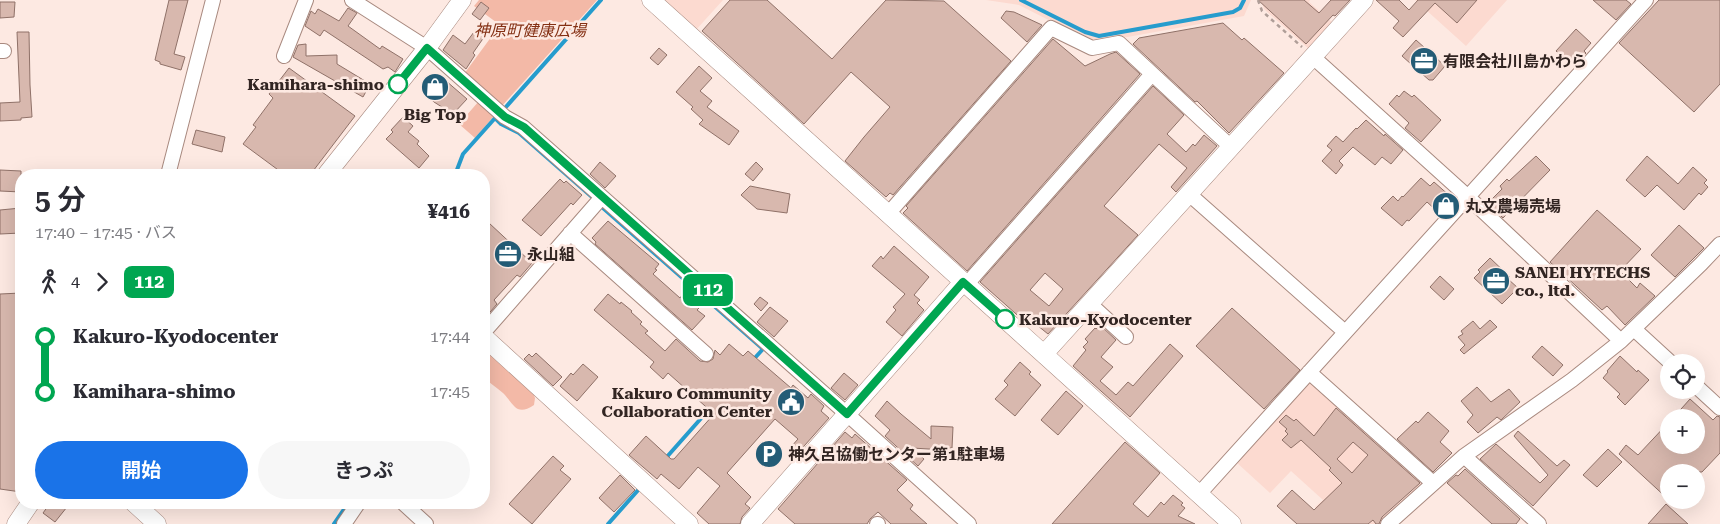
<!DOCTYPE html>
<html lang="ja">
<head>
<meta charset="utf-8">
<style>
  :root { --surface:#fff; --page:#f7f7f7; --text:#2b2b33; --muted:#7c7c81; --accent:#1a73e8 }
  body { margin:0; font-family:"Roboto Serif","Noto Sans JP",serif; background:var(--page); color:var(--text); height:100vh; display:flex; flex-direction:column; font-size:19px; white-space:nowrap }
  * { box-sizing:border-box; margin:0 }
  p { font-size:16px; color:var(--muted) }
  .icon { flex:none; width:28px; height:28px; fill:none; stroke:currentColor; stroke-width:2; stroke-linecap:round; stroke-linejoin:round }
  .map { position:relative; flex:1; overflow:hidden }
  .sheet { position:absolute; left:15px; top:169px; width:475px; height:340px; display:flex; flex-direction:column; background:var(--surface); border-radius:20px; box-shadow:0 5px 20px #0002 }
  .sheet>* { flex:none }
  .badge { padding:0 10px; border-radius:8px; font-size:18px; line-height:32px }
  .tools { position:absolute; left:1660px; top:354px; display:grid; gap:10px }
  .tools a { display:grid; place-items:center; width:45px; height:45px; border-radius:50%; background:var(--surface); box-shadow:0 5px 20px #0002; font-size:25px }
  .map>.badge { position:absolute; translate:-50% -50%; box-shadow:0 0 0 2px #fff }
  .legs { display:flex; align-items:center; gap:8px; height:55px; padding:0 20px; font-size:16px }
  .legs p { margin-inline-start:auto }
  .summary { display:flex; align-items:center; justify-content:space-between; height:85px; padding:0 20px }
  h1 { font-size:28px; font-weight:700; line-height:38px }
  .primary-button { display:flex; gap:10px; margin-top:auto; padding:10px 20px }
  .primary-button a { flex:1; height:58px; border-radius:30px; background:var(--accent); color:#fff; font-size:20px; font-weight:700; line-height:58px; text-align:center }
  .primary-button a+a { background:var(--page); color:var(--text) }
  ul { padding:0 20px; list-style:none }
  li { display:flex; align-items:center; gap:18px; height:55px; font-size:19px }
  li i { display:grid; place-items:center; width:8px; height:100%; margin:0 6px; background:currentColor }
  li i::after { content:''; width:12px; height:12px; margin:-6px; border:4px solid; border-radius:50%; background:var(--surface) }
  li p { margin-inline-start:auto }
  li:first-child i { background:linear-gradient(#0000 50%,currentColor 0) }
  li:last-child i { background:linear-gradient(currentColor 50%,#0000 0) }
  .map>svg:first-child { display:block }
  .built { fill:#fcdad0 }
  .green { fill:#f3b9a7 }
  .lines { fill:none; stroke-linecap:round; stroke-linejoin:round }
  .stream { stroke:#269ccd; stroke-width:4 }
  .building { fill:#d8b8ae; stroke:#8f7168; fill-rule:evenodd }
  .minor-casing { stroke:#a8897f; stroke-width:16 }
  .tertiary-casing { stroke:#a8897f; stroke-width:19 }
  .path { stroke:#af9e98; stroke-width:2.5; stroke-dasharray:4 4; stroke-linecap:butt }
  .minor { stroke:#fff; stroke-width:14 }
  .tertiary { stroke:#fff; stroke-width:18 }
  .line-1-casing { stroke:#fff; stroke-width:11 }
  .line-1 { stroke:#00a651; stroke-width:8 }
  .stop-1-dot { fill:#fff; stroke:#00a651; stroke-width:2.5 }
  .labels { text-anchor:middle; dominant-baseline:central; stroke-width:5; stroke-linejoin:round; paint-order:stroke }
  .park-label { font-size:16px; font-style:italic; fill:#843014; stroke:#fde9e2 }
  .poi-label { font-size:16px; font-weight:bold; fill:#322522; stroke:#fde9e2; text-anchor:start }
  .stop-label { font-size:16px; font-weight:bold; fill:#322522; stroke:#fde9e2; text-anchor:end }
</style>
</head>
<body>
<div class="map">
<svg width="1720" height="524" viewBox="0 0 1720 524">
  <rect width="100%" height="100%" fill="#fde9e2"/>
  <path class="built" d="M661 0H723L695 31Z
    M986 0H1251L1244 16 1094 43 1019 5Z
    M1261 0H1310L1309 2 1334 24 1310 50 1264 9Z
    M1415 0H1507L1466 46Z
    M1309 381 1423 481V484L1380 524H1325L1320 513 1315 507 1323 500 1291 471 1270 493 1236 462Z"/>
  <path class="green" d="M479 0H597L501 107 464 74 500 25 474 6Z
    M479 101 495 115 475 138 459 124Z
    M484 351 495 356 532 390 535 398 534 405C516 417 514 404 503 393 497 388 490 383 484 378Z"/>
  <g class="lines">
    <path class="stream" d="M1021 0 1085 32 1099 36 1233 12 1240 8 1244 0
      M505 108 601 0
      M495 118 501 124 519 133 592 197
      M455 175 463 154 496 117
      M603 208 763 349 753 360
      M665 459 712 406
      M334 524 349 502
      M608 524 640 488"/>
  </g>
  <path class="building" d="M169 0H188L174 54 185 57 181 70 160 64V62L155 60Z
    M730 0H767L832 59 886 0 944 1 1011 61 893 195 890 193 886 197 845 161 864 137 890 107 851 72 804 124 702 31Z
    M1258 0H1304L1319 13 1331 0H1350L1335 16 1333 15 1306 44Z
    M1376 0H1399L1409 10 1418 0H1477L1457 23 1435 3 1403 37 1393 28 1399 21Z
    M1593 0H1626L1631 4 1616 20Z
    M1659 0H1720V84L1694 112 1619 43Z
    M0 2H15L14 17 0 18Z
    M481 2 489 8 480 20 472 14Z
    M348 8 357 13 348 26 380 49 382 46 403 59 395 72 388 67 383 69 324 30 320 36 305 26 311 11 315 14 318 9 339 21Z
    M1006 11 1014 12 1042 25 1027 42 1001 18Z
    M1223 23 1242 40 1244 38 1284 73 1229 133 1197 101 1195 102 1133 44 1139 38Z
    M480 24 489 30 473 53 475 55 466 69 443 50 453 35 465 44Z
    M1576 29 1591 43 1584 51 1586 53 1578 62 1576 60 1574 62 1570 58 1567 61 1556 51Z
    M17 32H29L30 85 32 117 21 118V120L0 121V103L20 102Z
    M1053 39 1085 66 1110 54 1116 52 1140 74 967 271 903 213 908 208 906 206Z
    M1416 40 1445 66 1433 80H1429L1402 56Z
    M306 44V56L337 55V64L370 84 363 97 293 57 298 45Z
    M659 48 667 55 658 65 650 58Z
    M699 66 712 78 700 91 712 101 707 107 739 131 729 145 699 124 703 120 691 109 693 107 676 92Z
    M289 68 355 116 310 175H285L243 144 256 127 253 125 273 98 269 94Z
    M438 74 467 99 453 114 434 102 422 91Z
    M1153 86 1184 115 1167 134 1186 152 1193 144 1195 146 1204 135 1217 146 1176 192 1171 187 1187 168 1159 144 1104 206 1138 235 1048 334 1027 317 1024 321 980 282ZM1045 273 1063 289 1049 306 1030 290Z
    M1404 91 1412 97 1414 95 1441 120 1421 142 1405 128 1409 123 1389 104 1397 95 1399 97Z
    M403 117 413 126 408 132 419 141 417 144 429 156 419 168 386 139 393 132 391 130Z
    M1366 120 1384 136 1385 134 1403 150 1391 164 1382 157 1375 165 1353 147 1339 161 1343 165 1336 174 1322 161 1332 150 1327 146 1336 136 1343 142 1356 128 1357 129Z
    M196 130 225 137 222 152 192 144Z
    M1536 156 1550 170 1503 218 1488 203 1502 189 1500 186 1507 179 1509 181Z
    M1647 156 1678 184 1693 167 1707 180 1704 183 1708 187 1701 195 1699 193 1684 210 1657 185 1645 197 1626 180Z
    M600 162 616 176 605 188 590 174Z
    M756 162 763 169 753 181 745 174Z
    M0 170 21 171V192L0 191Z
    M1421 178 1430 186 1434 182 1451 197 1449 200 1451 202 1442 212 1440 210 1438 212 1427 202 1409 221 1407 220 1402 226 1381 208 1393 196 1398 201 1402 196 1403 197Z
    M560 179 564 183 566 181 582 195 573 205 571 203 541 236 522 220Z
    M750 186 790 194 787 213 757 209 741 195Z
    M21 208V233L0 234V210Z
    M1597 210 1641 249 1620 271 1637 288 1640 283 1655 296 1625 325 1607 306 1602 310 1550 262Z
    M608 221 659 264 655 269 657 270 653 274 680 298 683 294 699 308 697 310 705 316 692 330 595 244 596 242 592 238Z
    M489 223 532 263 520 277 517 275 494 300 497 304 484 319V227Z
    M1679 225 1704 248 1675 277 1651 255Z
    M894 246 929 277 914 295 920 300 917 303 924 310 902 336 886 322 896 310 893 307 905 294 872 266 881 256 883 259Z
    M1490 258 1510 277 1508 279 1518 288 1502 304 1474 278 1480 272 1478 270Z
    M1440 276 1454 289 1444 300 1430 287Z
    M21 293V443H19L18 464 21 465V492L0 489V294Z
    M608 294 620 304 621 302 632 311 631 312 642 322 640 324 648 331 645 333 665 351 676 339 700 361 708 362 713 359 715 350 720 355 729 344 743 356 748 351 791 388 793 385 808 398 811 394 824 406 821 411 829 418 797 454 790 448 798 439 775 419 727 473 751 497 745 504 750 508 742 517 740 524H709L697 513 720 486 698 467 679 489 661 474 657 479 629 455 646 436 671 459H674L714 414 668 373 663 379 650 367 654 362 594 310Z
    M760 297 768 303 761 311 754 304Z
    M770 307 788 321 774 337 757 322Z
    M1232 308 1300 370 1264 409 1196 346Z
    M1490 320 1497 327 1464 354 1460 350 1465 345 1458 337 1463 334 1461 331 1473 321 1480 329Z
    M1100 325 1116 340 1101 357 1113 367 1100 381 1116 395 1128 382 1133 386 1170 344 1183 356 1130 417 1073 366 1086 350 1083 347 1088 342 1085 339 1095 328 1096 329Z
    M1542 346 1563 365 1553 376 1532 357Z
    M536 353 562 377 553 386 524 359 529 354 532 357Z
    M1620 356 1637 372 1638 370 1649 380 1625 405 1617 397 1620 394 1603 378 1608 372 1607 371Z
    M1020 362 1031 372 1029 374 1041 385 1015 416 995 399 1008 385 1004 381Z
    M583 364 598 377 577 401 560 386 571 373 573 375Z
    M844 373 858 385 845 400 831 388Z
    M1477 387 1491 402 1509 389 1520 402 1501 420 1497 417 1478 433 1467 422 1473 415 1461 401Z
    M1066 391 1083 406 1058 435 1041 420Z
    M1690 399 1713 420 1717 416 1720 417V453L1702 472H1669V500L1619 454 1626 445 1638 455 1669 422V445H1696V418H1673Z
    M887 401 901 414 931 439V426L953 427 952 448H942L945 450 912 448 924 459 918 466 885 436 890 430 875 416Z
    M1336 408 1420 483 1382 517 1379 524H1376L1373 520 1368 524H1297L1277 506 1292 490 1314 510 1342 483 1329 470 1331 468 1301 440 1291 448 1282 440 1288 434 1285 431 1287 429 1279 422 1286 415 1294 421 1296 419 1314 436ZM1353 442 1368 455 1352 473 1337 459Z
    M1428 412 1449 431 1440 442 1452 453 1433 472 1397 439 1416 421 1418 423Z
    M1518 431 1557 466 1564 460 1570 465 1533 506 1480 459 1496 444 1540 483 1548 475 1514 436Z
    M845 432 852 438 855 434 907 480 897 490 913 505 910 509 927 524H891L878 512 870 519 867 524H795L778 509Z
    M1125 442 1160 473 1133 504 1148 517 1161 502 1164 505 1173 495 1183 503 1181 505 1185 508 1178 516 1195 524H1052Z
    M1608 449 1622 462 1597 487 1583 475Z
    M553 456 564 466 560 470 571 479 532 524 509 504Z
    M1465 469 1520 519 1516 524H1492L1447 483 1456 475 1458 476Z
    M620 475 635 490 614 512 599 498Z
    M51 502H71L55 522 43 513Z
    M1666 504 1688 524H1648Z"/>
  <g class="lines">
    <defs>
      <path id="minor" d="M352 0 427 48 505 117 523 127 847 414 969 524
        M0 51H4
        M284 56 306 0
        M1313 57 1468 197 1621 341
        M168 175 213 0
        M1189 194 1345 332
        M888 214 1051 28 1092 48 1119 43 1231 147
        M570 233 706 354
        M966 285 1152 74
        M1090 304 1126 337
        M1634 329 1670 362
        M484 332 602 197
        M1309 372 1433 483
        M1696 386 1720 408
        M1464 456 1539 524
        M1199 494 1646 0
        M402 502 426 524
        M344 524 359 502
        M877 524H878
        M1388 524 1464 456 1572 380 1621 341 1701 264 1720 244"/>
      <path id="tertiary" d="M651 0 1232 524
        M326 175 427 48 462 0
        M484 337 689 524
        M1044 354 1364 0
        M133 502 157 524
        M16 524 31 502
        M750 524 963 282"/>
    </defs>
    <use href="#minor" class="minor-casing"/>
    <use href="#tertiary" class="tertiary-casing"/>
    <path class="path" d="M1258 0 1262 11 1302 47"/>
    <use href="#minor" class="minor"/>
    <use href="#tertiary" class="tertiary"/>
  </g>
  <g class="lines">
    <defs>
      <path id="line-1" d="M398 84 427 48 505 117 524 127 847 414 963 282 1005 319"/>
    </defs>
    <use href="#line-1" class="line-1-casing"/>
    <use href="#line-1" class="line-1"/>
  </g>
  <defs>
    <symbol id="office-disc" viewBox="-11 -11 22 22"><circle r="9.5" fill="#245c76" stroke="#fde9e2"/><path d="M-6-3h4V-5.5h4V-3h4V5H-6ZM-1-4.5V-3h2v-1.5ZM-6 0V1H6V0Z" fill="#fff"/></symbol>
    <symbol id="shop-disc" viewBox="-11 -11 22 22"><circle r="9.5" fill="#245c76" stroke="#fde9e2"/><path d="M-5-2.5h2.3a2.7 3.5 0 0 1 5.4 0H5L5.5 6h-11ZM-1.5-2.5h3a1.5 2.3 0 0 0-3 0Z" fill="#fff"/></symbol>
    <symbol id="civic-disc" viewBox="-11 -11 22 22"><circle r="9.5" fill="#245c76" stroke="#fde9e2"/><path d="M-.6-6.5H3V-4.5H.6V-3L4-1V1h2V6H-6V1h2V-1L-.6-3ZM-1.2 2.5V6h2.4V2.5Z" fill="#fff"/></symbol>
    <symbol id="parking-disc" viewBox="-11 -11 22 22"><circle r="9.5" fill="#245c76" stroke="#fde9e2"/><path d="M-3.5-5.5H1a3.5 3.5 0 0 1 0 7H-1V5.5H-3.5ZM-1-3.4V-.6H.8a1.4 1.4 0 0 0 0-2.8Z" fill="#fff"/></symbol>
  </defs>
  <g fill-rule="evenodd">
    <use href="#office-disc" x="1408" y="45" width="32" height="32"/>
    <use href="#shop-disc" x="419" y="71" width="32" height="32"/>
    <use href="#shop-disc" x="1430" y="190" width="32" height="32"/>
    <use href="#office-disc" x="492" y="238" width="32" height="32"/>
    <use href="#office-disc" x="1480" y="265" width="32" height="32"/>
    <use href="#civic-disc" x="775" y="386" width="32" height="32"/>
    <use href="#parking-disc" x="753" y="438" width="32" height="32"/>
  </g>
  <g class="stop-1-dot">
    <circle cx="398" cy="84" r="9"/>
    <circle cx="1005" cy="319" r="9"/>
  </g>
  <g class="labels">
    <g class="park-label">
      <text x="530" y="30">神原町健康広場</text>
    </g>
    <g class="poi-label">
      <text x="1443" y="61">有限会社川島かわら</text>
      <text x="435" y="114" text-anchor="middle">Big Top</text>
      <text x="1465" y="206">丸文農場売場</text>
      <text x="527" y="254">永山組</text>
      <text x="1515" y="272">SANEI HYTECHS<tspan x="1515" dy="18">co., ltd.</tspan></text>
      <text x="772" y="393" text-anchor="end">Kakuro Community<tspan x="772" dy="18">Collaboration Center</tspan></text>
      <text x="788" y="454">神久呂協働センター第1駐車場</text>
    </g>
    <g class="stop-label">
      <text x="384" y="84">Kamihara-shimo</text>
      <text x="1019" y="319" text-anchor="start">Kakuro-Kyodocenter</text>
    </g>
  </g>
</svg>
<div class="tools">
<a><svg class="icon" aria-label="locate" viewBox="0 0 24 24"><circle cx="12" cy="12" r="6"/><path d="M12 2v4M12 18v4M2 12h4M18 12h4"/></svg></a>
<a>+</a>
<a>−</a>
</div>
<b class="badge" style="left:708px;top:290px;background:#00a651;color:#fff">112</b>
<section class="sheet">
<div class="summary"><div><h1>5 分</h1><p>17:40 – 17:45 · バス</p></div><b>¥416</b></div>
<div class="legs"><svg class="icon" aria-label="walk" viewBox="0 0 24 24"><circle cx="13" cy="4" r="2"/><path d="M13 8l-2 6 4 7M11 14l-3 7M7 12l3-4h3l4 4"/></svg>4<svg class="icon" aria-label="forward" viewBox="0 0 24 24"><path d="M9 5l7 7-7 7"/></svg><b class="badge" style="background:#00a651;color:#fff">112</b></div>
<ul>
<li><i style="color:#00a651"></i><b>Kakuro-Kyodocenter</b><p>17:44</p></li>
<li><i style="color:#00a651"></i><b>Kamihara-shimo</b><p>17:45</p></li>
</ul>
<div class="primary-button"><a>開始</a><a>きっぷ</a></div>
</section>
</div>
</body>
</html>
